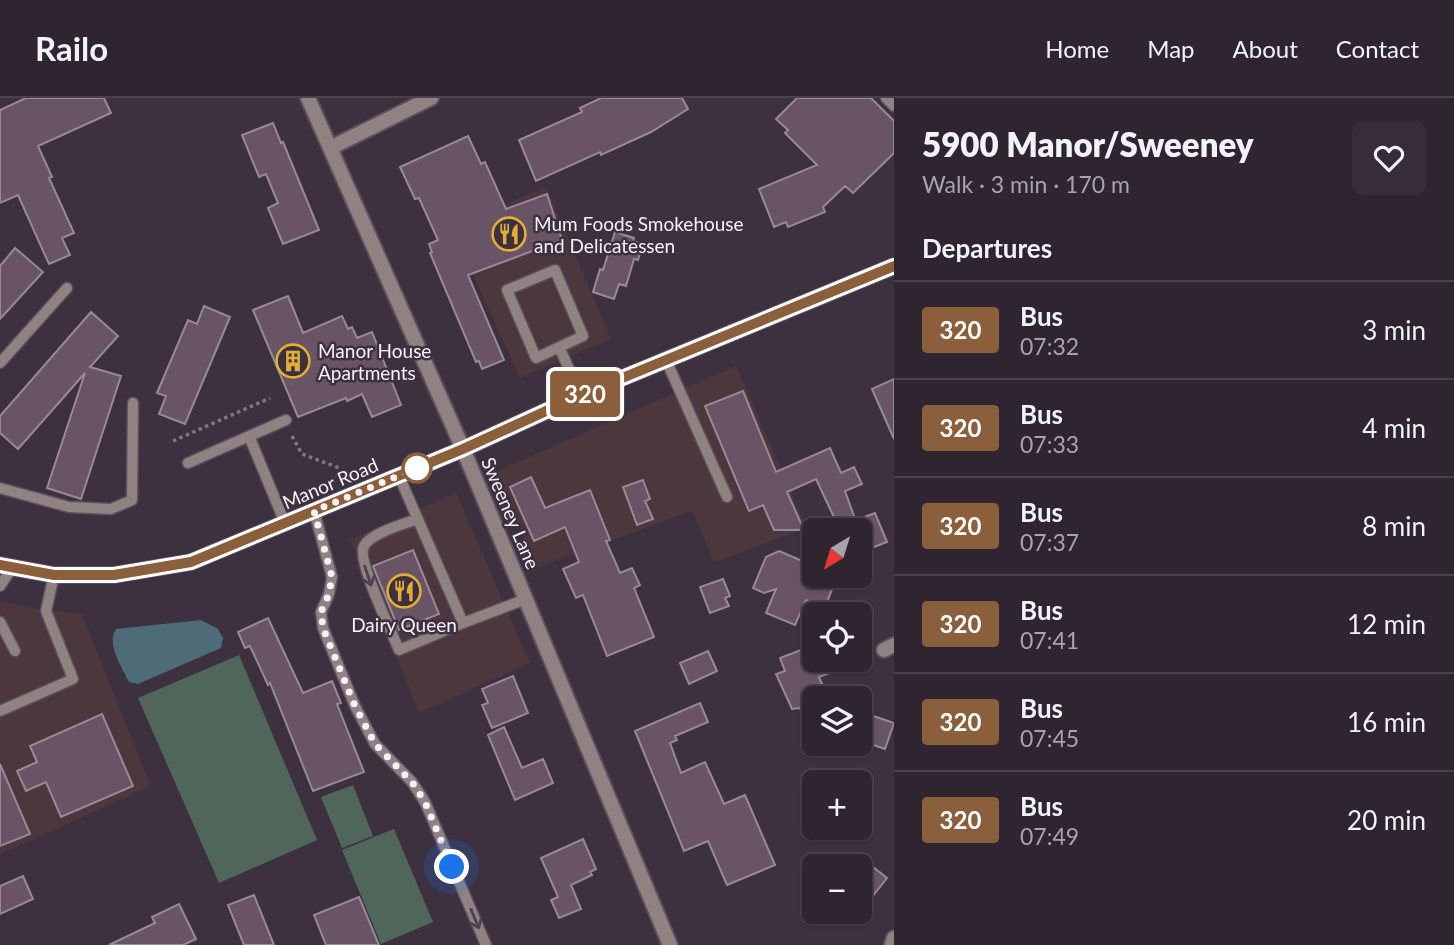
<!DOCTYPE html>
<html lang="en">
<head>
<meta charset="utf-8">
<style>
  :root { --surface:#2e2530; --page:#362d38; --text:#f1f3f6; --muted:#a7a5ab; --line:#49424c }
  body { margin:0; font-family:Lato,sans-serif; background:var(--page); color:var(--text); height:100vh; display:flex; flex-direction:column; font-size:26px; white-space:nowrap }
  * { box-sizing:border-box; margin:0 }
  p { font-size:23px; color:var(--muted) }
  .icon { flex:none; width:38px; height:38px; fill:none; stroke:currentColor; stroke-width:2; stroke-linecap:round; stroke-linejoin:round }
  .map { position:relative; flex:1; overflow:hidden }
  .panel { display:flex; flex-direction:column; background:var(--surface); width:560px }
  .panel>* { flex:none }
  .badge { padding:0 14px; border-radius:5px; font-size:24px; line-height:46px }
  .needle { width:46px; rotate:218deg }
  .buttons { position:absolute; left:802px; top:420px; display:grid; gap:14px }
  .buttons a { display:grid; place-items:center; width:70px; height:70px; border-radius:10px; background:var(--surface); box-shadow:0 2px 5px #0004,0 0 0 2px var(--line); font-size:35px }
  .you { position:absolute; width:35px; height:35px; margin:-18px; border:5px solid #fff; border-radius:50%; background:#1a73e8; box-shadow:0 0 0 10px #1a73e833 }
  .map>.badge { position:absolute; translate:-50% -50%; box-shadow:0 0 0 4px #fff }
  h2 { padding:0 28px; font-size:26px; line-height:63px }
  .round { display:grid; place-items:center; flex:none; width:74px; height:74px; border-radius:10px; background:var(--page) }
  .head { display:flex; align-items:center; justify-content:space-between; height:119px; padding:0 28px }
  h1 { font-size:33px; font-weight:800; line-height:52px }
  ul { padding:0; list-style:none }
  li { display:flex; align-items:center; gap:21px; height:98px; padding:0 28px; border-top:2px solid var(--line) }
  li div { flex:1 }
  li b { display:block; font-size:26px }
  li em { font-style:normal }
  li .badge { min-width:77px; font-weight:700; text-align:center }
  header { display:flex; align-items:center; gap:42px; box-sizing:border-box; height:98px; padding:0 35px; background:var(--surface); border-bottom:2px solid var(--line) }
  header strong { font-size:33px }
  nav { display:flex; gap:38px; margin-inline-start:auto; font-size:24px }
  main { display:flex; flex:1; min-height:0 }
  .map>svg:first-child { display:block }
  .commercial { fill:#4c373c }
  .green { fill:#51665a }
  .water { fill:#4d6c77 }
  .building { fill:#695466; stroke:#998897; stroke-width:2 }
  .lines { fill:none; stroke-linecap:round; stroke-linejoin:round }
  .lane-casing { stroke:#5b505e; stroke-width:13 }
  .street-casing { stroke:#5b505e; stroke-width:18 }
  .secondary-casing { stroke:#5b505e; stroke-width:18 }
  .path { stroke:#807683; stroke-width:3.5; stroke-dasharray:3.5 3.5; stroke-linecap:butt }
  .lane { stroke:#918282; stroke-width:10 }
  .street { stroke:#918282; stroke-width:14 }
  .secondary { stroke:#c4adac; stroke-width:14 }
  .oneway { stroke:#4e414d }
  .line-casing { stroke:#fff; stroke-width:16 }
  .line { stroke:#8b5e3c; stroke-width:10 }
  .walk { stroke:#f8f0f9; stroke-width:7; stroke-dasharray:0 12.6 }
  .stop-dot { fill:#fff; stroke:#8b5e3c; stroke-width:3.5 }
  .labels { text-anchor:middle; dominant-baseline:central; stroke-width:5; stroke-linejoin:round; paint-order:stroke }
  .poi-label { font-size:19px; fill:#f8f0f9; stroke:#3d3140; text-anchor:start }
  .street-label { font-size:19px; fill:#f8f0f9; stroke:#3d3140 }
</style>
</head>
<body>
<header>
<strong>Railo</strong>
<nav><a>Home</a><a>Map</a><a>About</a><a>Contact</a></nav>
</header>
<main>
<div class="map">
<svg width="894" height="847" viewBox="0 0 894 847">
  <rect width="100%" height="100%" fill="#3d3140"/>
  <path class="commercial" d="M546 89 611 241 520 280 452 130Z
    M736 268 807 430 714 464 692 413 537 469 495 374Z
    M456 395 530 565 419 615 350 442Z
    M0 503 32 510 82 516 151 688 0 756Z"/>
  <path class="green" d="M239 557 317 742 219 785 138 600Z
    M353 687 373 738 342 750 321 699Z
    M394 731 433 824 381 846 342 752Z"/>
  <path class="water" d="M201 522 218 531 223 540 221 550 138 586 129 584C122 569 106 546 116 531Z"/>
  <path class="building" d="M26 0H104L111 15 38 48 52 79 49 80 74 135 62 140 70 157 49 166 18 97 0 105V12Z
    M601 0H682L688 11 651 34 601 57 600 54 536 83 519 42 582 14 580 10Z
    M797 0H871L894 23V55L853 95 845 88 823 109 825 114 788 129 786 124 774 129 759 91 817 67 785 35 788 32 776 21Z
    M273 25 281 45 283 44 319 132 283 146 268 110 278 105 266 76 259 79 242 37Z
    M468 38 481 66 485 64 506 111 547 96 562 142 468 177 504 262 482 271 479 263 476 264 430 155 432 154 429 146 438 142 419 100 415 101 400 69Z
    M615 134 634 140 633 143 643 146 638 162 634 161 626 188 619 186 614 201 593 194 600 171 603 172Z
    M15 150 43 174 0 221V168Z
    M288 198 303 235 342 218 348 231 352 229 357 240 372 234 401 307 372 319 362 296 347 303 346 300 298 319 253 212Z
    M204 208 230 219 185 326 159 316 166 298 157 295 188 222 197 226Z
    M91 214 118 238 90 269 121 278 81 401 47 390 85 275 18 351 0 335V318Z
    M894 281V341L872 291Z
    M743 293 776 374 830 350 841 375 854 369 862 386 845 393 859 432V421L875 415 887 444 859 455V432H840L816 381 787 394 804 432H774L763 407 749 413 705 308Z
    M531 379 545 410 590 392 610 442 606 443 620 475 632 470 640 487 634 490 654 539 607 558 583 497 576 500 563 471 579 464 565 429 534 443 510 389Z
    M643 382 650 401 645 403 653 421 637 427 623 389Z
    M413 452 439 516 399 532 373 468Z
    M779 453 814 468V473L811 474 814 478H820L835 484 825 509 806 502 795 527 766 515 776 491 764 495 753 490 766 459Z
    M723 481 730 498 725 500 729 508 710 515 700 489Z
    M268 520 303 595 332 583 341 605 337 606 364 674 313 693 270 585 268 587 250 548 245 550 238 534Z
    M814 547V562L860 563 819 579 828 600H814V642L812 643 800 610 792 611 776 576 785 573 780 560Z
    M708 553 717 573 689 586 680 565Z
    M513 578 528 615 492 630 482 607 488 605 482 591Z
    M700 605 708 624 675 638 677 642 670 645 681 675 705 664 724 706 745 697 775 767 727 787 708 743 684 753 635 633Z
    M859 613 894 625 885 651 859 642Z
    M102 616 133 688 61 719 46 684 26 693 17 673 37 664 30 648Z
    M504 629 522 670 543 661 553 685 515 702 488 637Z
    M0 666 30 736 0 748Z
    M583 741 596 771 590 774 592 777 571 787 581 811 559 820 551 802 558 799 541 760Z
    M859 758 887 780 869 803 859 796Z
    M23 778 33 801 0 816V788Z
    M254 797 274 847H244L228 807Z
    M359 799 379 847H326L314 817Z
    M179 806 196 841 183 847H109L155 825 152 819Z"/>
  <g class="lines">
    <defs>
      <path id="lane" d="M886 0 894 8
        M555 172 583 238 536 260 507 192Z
        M559 249 581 297
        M666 262 727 399
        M0 265 67 190
        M249 338 285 425
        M188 365 286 322
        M399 378 463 525 526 501
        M0 390 69 409 111 411 132 402 133 305
        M314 413 332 479 329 496 321 514 323 530 355 608 375 646 412 684 425 704 486 847
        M418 421C404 426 371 435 364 448 356 462 392 534 399 552L463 525
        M0 488 12 470
        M0 524 15 553
        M0 613 73 581 46 513 54 477"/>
      <path id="street" d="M308 0 463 351 670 847
        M330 50 431 0
        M884 552 894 547
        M892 847 894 840"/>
      <path id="secondary" d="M0 467 54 477H114L191 464 463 351 581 297 894 168"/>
    </defs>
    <use href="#lane" class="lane-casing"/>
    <use href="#street" class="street-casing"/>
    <use href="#secondary" class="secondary-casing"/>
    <path class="path" d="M292 338 302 356 342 371
      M173 343 270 300"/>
    <use href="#lane" class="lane"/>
    <use href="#street" class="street"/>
    <use href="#secondary" class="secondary"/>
  </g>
  <defs><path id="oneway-shaft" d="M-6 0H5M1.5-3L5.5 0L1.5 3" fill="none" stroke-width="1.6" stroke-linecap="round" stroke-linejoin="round" transform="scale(1.75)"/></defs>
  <g class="oneway">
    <use href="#oneway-shaft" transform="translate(368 478) rotate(71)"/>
    <use href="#oneway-shaft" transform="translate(475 821) rotate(67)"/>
  </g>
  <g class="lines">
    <defs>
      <path id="line" d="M0 467 54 477H114L191 464 463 351 581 297 894 168"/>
    </defs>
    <use href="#line" class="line-casing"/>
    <use href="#line" class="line"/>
    <path class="walk" d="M417 370 314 413 332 479 329 496 321 514 323 530 355 608 375 646 412 684 425 704 452 769"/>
  </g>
  <defs>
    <symbol id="restaurant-ring" viewBox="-11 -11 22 22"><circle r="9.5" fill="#3d3140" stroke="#e3ae34" stroke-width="1.5"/><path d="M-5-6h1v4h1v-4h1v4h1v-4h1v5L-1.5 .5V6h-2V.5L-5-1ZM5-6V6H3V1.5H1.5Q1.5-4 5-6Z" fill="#e3ae34"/></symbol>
    <symbol id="building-ring" viewBox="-11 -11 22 22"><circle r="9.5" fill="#3d3140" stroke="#e3ae34" stroke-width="1.5"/><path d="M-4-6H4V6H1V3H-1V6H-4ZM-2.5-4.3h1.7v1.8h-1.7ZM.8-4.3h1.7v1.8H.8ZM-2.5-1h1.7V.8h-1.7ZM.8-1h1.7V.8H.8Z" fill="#e3ae34"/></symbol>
  </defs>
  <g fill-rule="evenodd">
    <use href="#restaurant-ring" x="490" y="117" width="38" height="38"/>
    <use href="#building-ring" x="274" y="244" width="38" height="38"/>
    <use href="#restaurant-ring" x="385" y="474" width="38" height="38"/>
  </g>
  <circle class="stop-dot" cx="417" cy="370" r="14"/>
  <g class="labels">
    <g class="poi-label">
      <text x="534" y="125">Mum Foods Smokehouse<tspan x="534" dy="22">and Delicatessen</tspan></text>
      <text x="318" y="252">Manor House<tspan x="318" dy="22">Apartments</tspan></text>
      <text x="404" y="526" text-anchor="middle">Dairy Queen</text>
    </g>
    <g class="street-label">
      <text transform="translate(330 385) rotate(-23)">Manor Road</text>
      <text transform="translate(511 415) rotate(67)">Sweeney Lane</text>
    </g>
  </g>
</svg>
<div class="buttons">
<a><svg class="needle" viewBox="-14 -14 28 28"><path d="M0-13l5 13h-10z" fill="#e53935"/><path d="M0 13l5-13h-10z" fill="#a7a5ab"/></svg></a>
<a><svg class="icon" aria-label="locate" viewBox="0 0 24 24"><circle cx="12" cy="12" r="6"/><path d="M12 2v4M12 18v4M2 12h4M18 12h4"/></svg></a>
<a><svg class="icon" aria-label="layers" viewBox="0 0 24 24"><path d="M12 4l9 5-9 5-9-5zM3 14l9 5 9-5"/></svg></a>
<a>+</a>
<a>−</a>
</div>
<div class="you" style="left:452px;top:769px"></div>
<b class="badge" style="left:585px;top:296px;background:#8b5e3c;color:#fff">320</b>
</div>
<section class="panel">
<div class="head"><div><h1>5900 Manor/Sweeney</h1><p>Walk · 3 min · 170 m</p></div><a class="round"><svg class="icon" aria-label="heart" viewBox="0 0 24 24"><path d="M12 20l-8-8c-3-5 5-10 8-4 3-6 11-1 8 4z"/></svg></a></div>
<h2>Departures</h2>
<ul>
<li><span class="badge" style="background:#8b5e3c;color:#fff">320</span><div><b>Bus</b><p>07:32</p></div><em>3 min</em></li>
<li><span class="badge" style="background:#8b5e3c;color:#fff">320</span><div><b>Bus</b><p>07:33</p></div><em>4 min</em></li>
<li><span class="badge" style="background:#8b5e3c;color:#fff">320</span><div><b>Bus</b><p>07:37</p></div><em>8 min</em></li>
<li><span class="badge" style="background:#8b5e3c;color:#fff">320</span><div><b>Bus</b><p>07:41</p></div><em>12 min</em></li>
<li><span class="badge" style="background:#8b5e3c;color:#fff">320</span><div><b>Bus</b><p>07:45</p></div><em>16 min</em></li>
<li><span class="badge" style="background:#8b5e3c;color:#fff">320</span><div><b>Bus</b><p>07:49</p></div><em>20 min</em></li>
</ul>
</section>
</main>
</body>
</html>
